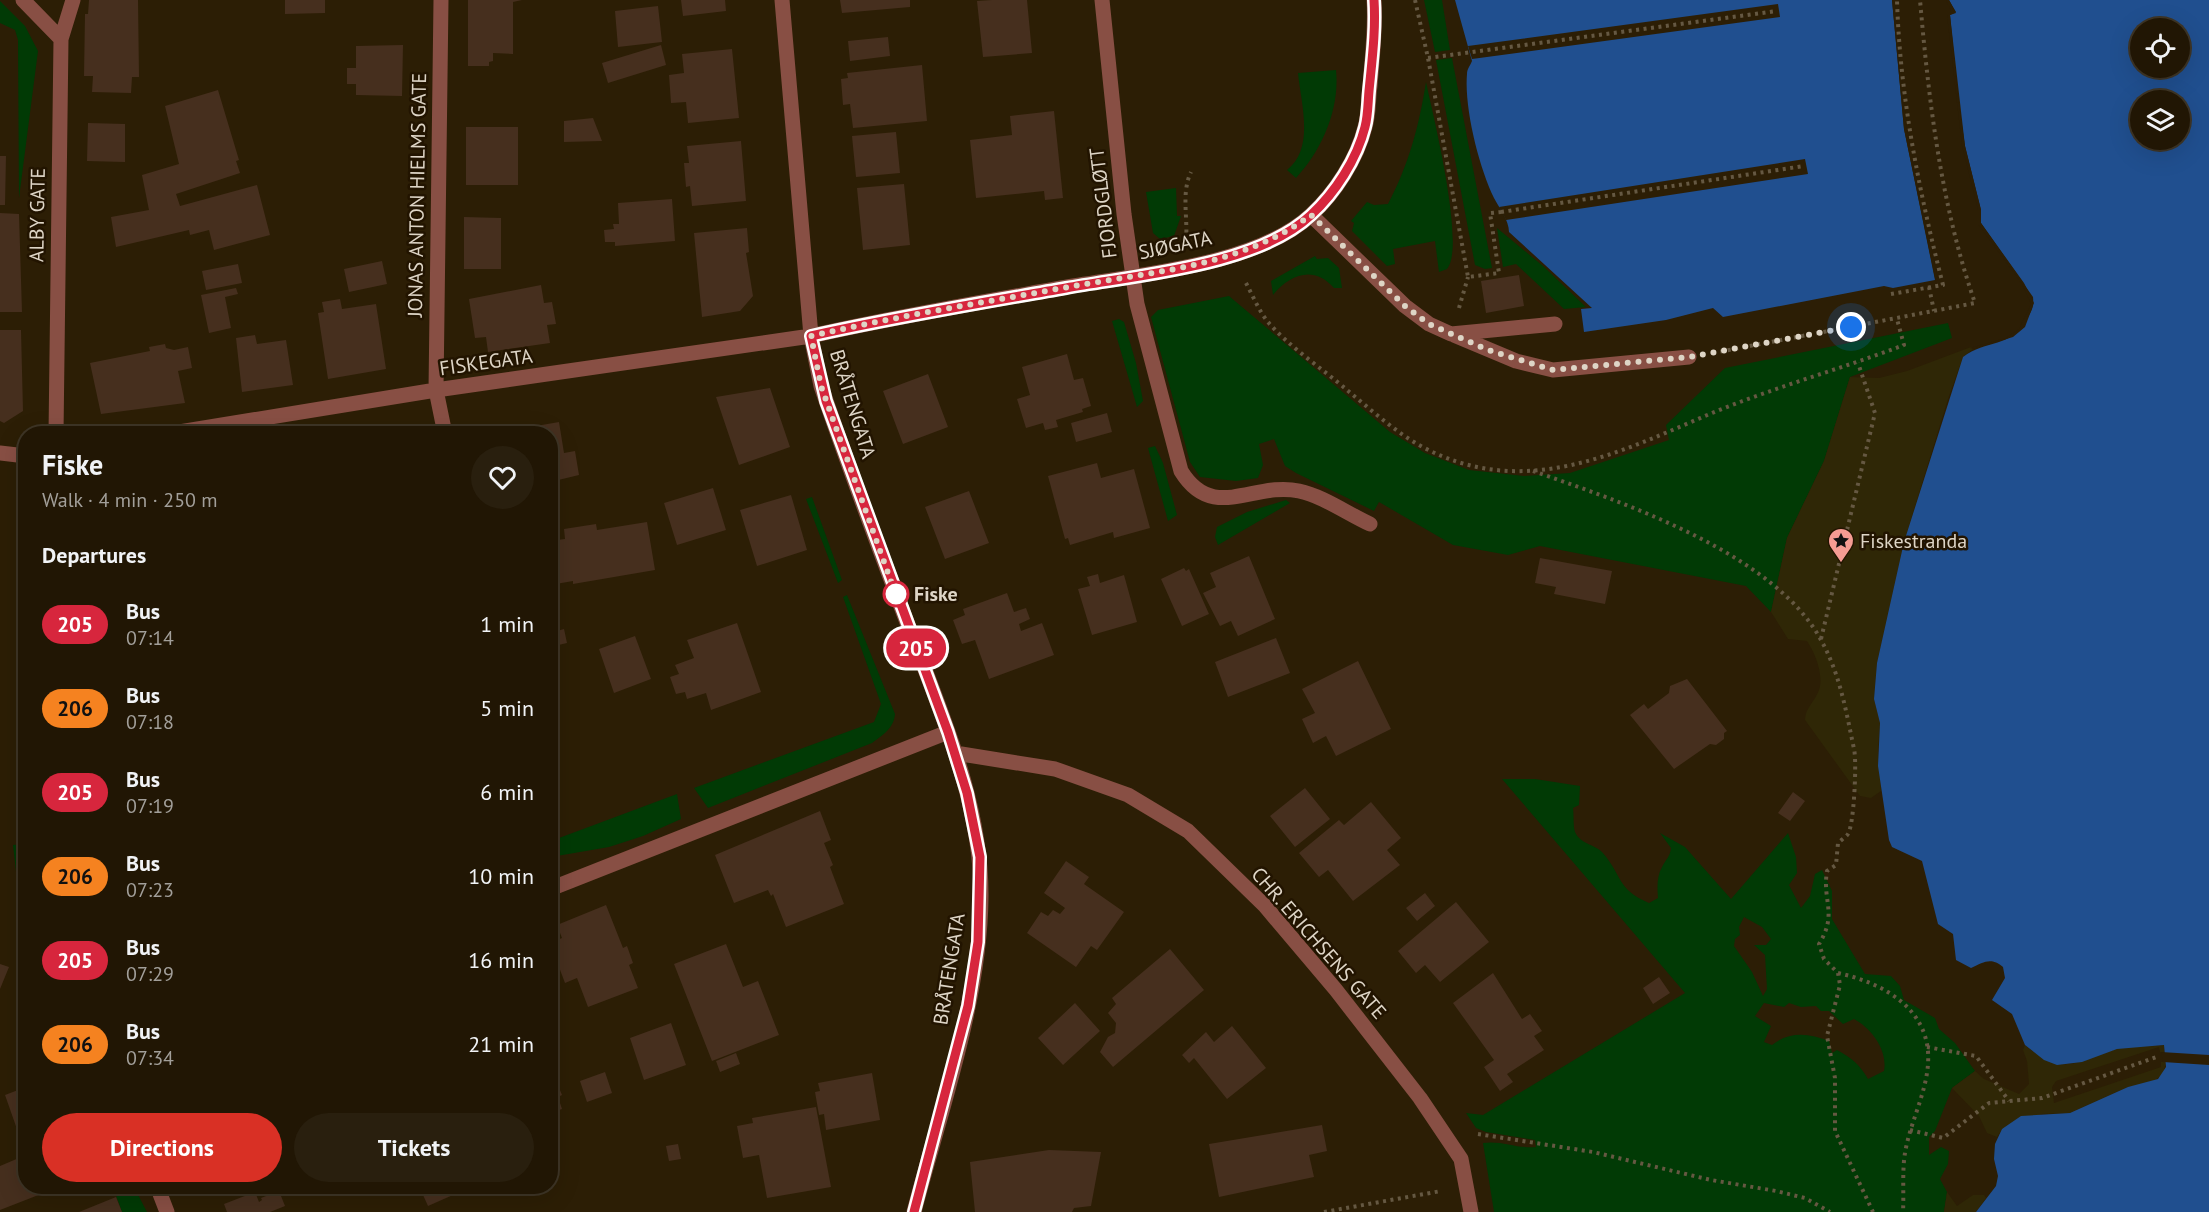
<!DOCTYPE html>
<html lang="en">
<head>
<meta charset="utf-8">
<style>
  :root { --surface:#211604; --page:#291f0e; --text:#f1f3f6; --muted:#a29f9a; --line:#3e3526; --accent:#d93025 }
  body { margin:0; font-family:"PT Sans",sans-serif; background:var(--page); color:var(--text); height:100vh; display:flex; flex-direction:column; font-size:22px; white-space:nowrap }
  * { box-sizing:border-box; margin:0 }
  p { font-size:20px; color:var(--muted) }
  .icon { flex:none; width:33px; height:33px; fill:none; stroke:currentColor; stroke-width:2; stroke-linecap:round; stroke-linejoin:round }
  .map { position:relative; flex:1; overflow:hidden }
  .side { position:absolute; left:18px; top:426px; width:540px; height:768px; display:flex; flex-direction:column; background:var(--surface); border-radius:24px; box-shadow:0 6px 24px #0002,0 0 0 2px var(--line) }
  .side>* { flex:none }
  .badge { padding:0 12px; border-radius:20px; font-size:21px; line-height:39px }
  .buttons { position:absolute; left:2130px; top:18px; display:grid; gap:12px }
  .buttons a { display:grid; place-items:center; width:60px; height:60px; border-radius:50%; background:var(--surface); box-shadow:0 6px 24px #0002,0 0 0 2px var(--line); font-size:30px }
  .you { position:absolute; width:30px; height:30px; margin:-15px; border:4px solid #fff; border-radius:50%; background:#1a73e8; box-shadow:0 0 0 9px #1a73e833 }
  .map>.badge { position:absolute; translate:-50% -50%; box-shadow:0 0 0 3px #fff }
  h2 { padding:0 24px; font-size:22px; line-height:54px }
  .round { display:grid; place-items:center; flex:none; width:63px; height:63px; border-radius:32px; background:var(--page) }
  .overview { display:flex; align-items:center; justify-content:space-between; height:102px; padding:0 24px }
  h1 { font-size:28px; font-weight:700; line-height:45px }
  .primary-button { display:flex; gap:12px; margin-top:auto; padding:12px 24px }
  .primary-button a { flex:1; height:69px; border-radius:36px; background:var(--accent); color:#fff; font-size:24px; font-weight:700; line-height:69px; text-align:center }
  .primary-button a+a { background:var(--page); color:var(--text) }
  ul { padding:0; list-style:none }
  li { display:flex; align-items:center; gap:18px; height:84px; padding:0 24px }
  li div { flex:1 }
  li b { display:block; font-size:22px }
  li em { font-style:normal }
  li .badge { min-width:66px; font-weight:700; text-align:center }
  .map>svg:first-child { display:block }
  .green { fill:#013a05; fill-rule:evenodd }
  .sand { fill:#2f2706 }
  .water { fill:#204f8f; fill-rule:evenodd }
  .pier { fill:#2c1e05 }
  .building { fill:#462f1e }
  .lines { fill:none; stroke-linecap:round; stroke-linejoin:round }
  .path { stroke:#655842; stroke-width:4; stroke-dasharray:3 4.5; stroke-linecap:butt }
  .minor { stroke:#884f44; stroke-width:15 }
  .line-casing { stroke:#fff; stroke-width:14 }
  .line { stroke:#d7263d; stroke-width:9 }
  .walk { stroke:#ded5c6; stroke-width:6; stroke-dasharray:0 10.8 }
  .stop-dot { fill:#fff; stroke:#d7263d; stroke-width:3 }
  .labels { text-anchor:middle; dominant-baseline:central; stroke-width:5; stroke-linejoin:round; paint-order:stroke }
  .street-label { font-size:20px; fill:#ded5c6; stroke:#221400 }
  .poi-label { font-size:20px; fill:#ded5c6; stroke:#221400; text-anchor:start }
  .stop-label { font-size:20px; font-weight:bold; fill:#ded5c6; stroke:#221400; text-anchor:start }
</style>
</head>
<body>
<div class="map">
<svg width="2209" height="1212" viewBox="0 0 2209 1212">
  <rect width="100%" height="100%" fill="#2c1e05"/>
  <path class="green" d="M1424 0H1442L1450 50 1435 52Z
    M0 1 25 26 38 51 19 198 18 40 15 30 0 23Z
    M1452 58 1492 268 1485 269 1475 265 1436 60Z
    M1336 70C1340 109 1322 150 1296 178L1287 170C1315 148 1301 104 1298 73Z
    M1426 82C1433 115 1466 247 1447 269L1439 272 1435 241 1393 249 1395 264 1387 266 1352 231 1354 223 1351 221 1367 202 1374 205 1388 204C1409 164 1419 126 1426 82Z
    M1176 188 1177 216H1181L1174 236 1160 239 1153 233 1146 192Z
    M1497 228 1543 266 1586 307 1564 309 1516 264 1503 267Z
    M1315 256 1317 259 1328 258 1339 268 1342 288H1334C1314 265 1290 274 1273 295L1271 281Z
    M1229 296 1390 432 1425 453 1469 470 1524 476 1570 473 1669 440 1666 425 1725 368 1948 323 1952 338 1850 377 1824 461 1787 538 1771 612 1746 586 1540 546 1508 555 1453 545 1379 502 1374 511 1296 473 1285 466 1274 439 1259 444 1263 465 1258 478 1236 481 1200 477 1190 462 1151 317 1158 310Z
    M1119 319 1124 322 1136 363 1143 401 1137 407 1112 321Z
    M1155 446 1163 463 1177 515 1168 521 1148 448Z
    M812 497 842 580 838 583 806 499Z
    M1286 500 1290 503 1218 545 1215 537 1217 527 1247 512Z
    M847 595 895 714C894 728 883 735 872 743L708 808 694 788 874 722 881 704 843 597Z
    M1502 779H1535L1580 786 1579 805 1573 808C1574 815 1573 826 1575 832 1580 844 1594 844 1602 852 1622 874 1616 889 1649 903L1658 898C1657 887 1657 876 1662 867 1666 859 1670 857 1671 848L1660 833 1685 847 1731 899 1788 833 1796 857 1797 873 1789 885 1801 908 1810 896 1815 874 1822 870 1832 891V919L1865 974 1891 976 1900 986 1904 1000 1935 1018 1939 1029 1955 1043 1975 1071 1952 1088 1935 1131 1929 1137V1155L1941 1147 1949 1151 1948 1164 1940 1179 1947 1192 1944 1212H1494L1483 1143C1501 1140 1518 1149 1536 1147L1535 1140 1486 1132 1476 1128 1466 1113 1483 1115 1685 993ZM1744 917 1762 927 1771 939 1766 945H1754L1765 955 1767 989 1763 996 1752 972 1734 946 1735 939 1740 935 1739 927ZM1764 1003 1784 1007 1789 1003 1801 1007 1816 1006 1821 1011H1829L1843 1024 1854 1019C1871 1028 1888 1050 1884 1071L1868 1079C1860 1065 1852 1058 1837 1050L1832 1053 1829 1041C1809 1033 1789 1031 1772 1045L1764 1042 1771 1026 1755 1016Z
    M677 794 681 819 643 836 609 847 551 857V841Z
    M22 844 26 876V932L23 933 13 845Z
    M113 1187H134L147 1212H122Z"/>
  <path class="sand" d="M1971 347 1973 349 1963 357 1948 399 1904 542 1877 663 1874 699 1880 723 1878 751 1881 791 1871 798 1860 796 1805 720C1805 708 1815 701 1819 690 1824 675 1815 653 1807 641L1788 639 1771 612 1787 538 1824 461 1850 377 1879 378 1907 371Z
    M2025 1045C2066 1078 2074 1061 2117 1049 2132 1044 2148 1048 2164 1045V1052H2160L2159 1047 2056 1081 2052 1087 2054 1103 2161 1067V1062H2166L2163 1074 2153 1082 2128 1087 2070 1113 2042 1114 2002 1129 1997 1137 1987 1133 1979 1116 1952 1088 1975 1071 1984 1079 2019 1094 2029 1084 2027 1061 2023 1050Z
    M1947 1192 1957 1206 1973 1195H1984L1986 1198 1976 1212H1944Z"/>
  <path class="water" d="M1455 0H1892L1904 129 1935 280 1893 288 1884 286 1723 317 1713 308 1666 320 1584 332 1581 309 1592 308 1509 232C1509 220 1499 208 1494 198 1479 167 1464 108 1467 74 1467 69 1470 66 1472 61Z
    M1949 0H2209V1212H1976L1996 1186 1998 1176 1994 1159 1995 1144 2002 1129 2021 1116 2070 1113 2128 1087 2158 1079 2166 1067 2164 1045 2117 1049 2082 1062 2057 1065 2044 1060 2025 1045 2012 1014 1992 1000 2005 978 2003 967C1991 957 1984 962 1971 968L1956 960 1953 934 1938 924 1922 861 1892 847 1889 840 1878 766 1880 723 1874 699 1877 663 1904 542 1963 357C1986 339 2011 349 2027 319 2032 310 2034 307 2033 297L1981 223V210L1965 146 1950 15 1956 12ZM2140 28H2180V68H2140ZM2140 100H2180V140H2140Z"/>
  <path class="pier" d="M1892 0H1895L1907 129 1938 279 1936 283 1904 129Z
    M1946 0H1949L1956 13 1950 15 1958 97 1965 146 1981 210V223L2024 283 2034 303 2025 327 2013 337 1973 349 1970 348 2006 338 2019 329 2031 304 2022 284 1978 224V210L1962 146 1947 15 1951 11Z
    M1778 4 1780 17 1472 59 1468 46Z
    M1805 159 1808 174 1506 220 1499 207Z
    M2161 1052 2209 1055V1065L2163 1062Z"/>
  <path class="building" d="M89 0H138L139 77H132L131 93 92 92 93 76H84L85 14H88Z
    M285 0H325V13L285 14Z
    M468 0H522L513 2V54L493 53V61L489 62V66H468Z
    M681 0H725L726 11 683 16Z
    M840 0H910V7L842 13Z
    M992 0H1027L1032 53 983 57 977 1Z
    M658 6 662 42 618 47 615 11Z
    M888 37 890 56 850 61 848 41Z
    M403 45 402 96 356 95V84H347V68H356V46Z
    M661 45 666 65 608 83 602 63Z
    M732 49 739 118 688 123 686 102 671 103 669 75 684 73 682 54Z
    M922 65 927 121 853 128 850 104 843 105 841 79 848 78 847 73Z
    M218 90 239 160 236 161 240 173 176 194 180 206 257 185 270 235 214 250 209 230 190 235 189 230 116 247 111 217 149 210 142 175 179 164 165 106Z
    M1054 111 1063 198 1045 200 1044 191 976 198 970 140 1012 135 1010 116Z
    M593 118 602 141 564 142V121Z
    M88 123 125 124V162L87 161Z
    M466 127H518V185H466Z
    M896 132 900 173 856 177 852 136Z
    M741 141 746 201 692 206 690 186 686 187 684 163H689L687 146Z
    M0 156H6L5 205H0Z
    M904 184 910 245 863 250 857 188Z
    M672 199 675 241 615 246V242H605L604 230 614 229 613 224H619L618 203Z
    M0 213 19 214 22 312H0Z
    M464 217 501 218V269H464Z
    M747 228 749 252 746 253 753 296 740 311 702 317 694 233Z
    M382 261 387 284 349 292 344 269Z
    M238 264 242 283 206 290 202 271Z
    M1519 275 1524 306 1486 313 1481 281Z
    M541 285 544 303 552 302 556 324 547 325 550 343 488 352 486 337 475 338 469 299Z
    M236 288 238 294 225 297 231 328 209 333 201 295Z
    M340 299 342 309 376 304 386 369 328 379 318 313 324 312 322 302Z
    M0 330H21L23 411 4 423 0 421Z
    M255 335 257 344 286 340 293 385 242 392 236 338Z
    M165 344 166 348 174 350 188 347 192 368 178 371 185 403 101 414 90 363 150 351 149 347Z
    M1067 354 1074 380 1083 378 1091 406 1082 409 1083 412 1056 420 1058 427 1045 430 1043 423 1026 428 1017 399 1030 395 1022 367Z
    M928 374 948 427 903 444 883 391Z
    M770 388 790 447 739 465 716 397Z
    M1107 413 1112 432 1076 442 1071 423Z
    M559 422 564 453 575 451 579 475 550 482V434H514L513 430Z
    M1097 463 1101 478 1134 469 1150 528 1114 538 1113 532 1070 545 1068 538 1065 539 1048 476Z
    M713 488 726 530 677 545 664 503Z
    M969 491 989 543 945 559 925 507Z
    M791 495 807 550 757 566 740 510Z
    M647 522 655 570 573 584V581L550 585V541L565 539 564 529 596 524 597 530Z
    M1249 556 1275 619 1238 636 1231 621 1220 626 1203 593 1216 587 1210 573Z
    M1540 558 1612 571 1605 604 1554 594 1556 587 1535 583Z
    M1184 568 1186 571 1189 569 1209 614 1182 626 1161 579Z
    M1098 574 1100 583 1124 575 1137 622 1092 635 1078 589 1090 586 1087 577Z
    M1007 593 1014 612 1026 608 1030 619 1019 624 1021 631 1042 623 1054 655 989 679 975 640 962 644 953 620 965 615 963 609Z
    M737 623 761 692 711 710 706 693 687 699 685 692 676 694 670 677 679 674 675 665 694 658 687 640Z
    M564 629 567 643 550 647V633Z
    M635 636 651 679 614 693 599 649Z
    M1276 638 1290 673 1228 697 1215 662Z
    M1358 661 1391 729 1336 756 1326 736 1313 743 1302 719 1315 713 1302 689Z
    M1687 679 1727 731 1724 733V739L1716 745 1710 744 1674 769 1630 715 1644 704 1648 709 1669 693 1670 686Z
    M1305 788 1330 819 1295 847 1270 816Z
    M1793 792 1805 801 1790 821 1778 813Z
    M1371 802 1401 838 1387 850 1400 865 1353 901 1328 870 1319 877 1299 853 1339 820 1344 825Z
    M820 811 831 840 824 843 833 865 830 867 844 904 786 927 773 894 771 896 768 890 734 903 715 855Z
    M1066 861 1089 877 1084 884 1124 912 1097 950 1091 946 1076 967 1027 933 1041 912 1048 916 1053 910 1060 914 1065 908 1044 893Z
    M1425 893 1435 906 1417 921 1406 908Z
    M1456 902 1489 942 1440 982 1425 965 1416 973 1398 951Z
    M606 905 623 948 627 946 633 963 629 965 638 988 588 1007 577 978 565 983 550 943 562 938 557 925Z
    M726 944 743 987 758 981 779 1035 712 1061 674 964Z
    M1170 949 1204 990 1113 1067 1100 1052 1108 1037 1115 1033 1116 1023 1108 1013 1116 1004 1112 998Z
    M0 964 9 967 0 989Z
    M1493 973 1522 1019 1530 1014 1542 1031 1534 1036 1544 1050 1507 1074 1513 1082 1500 1091 1484 1067 1494 1060 1453 1003Z
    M1659 977 1670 993 1653 1004 1643 988Z
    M1075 1003 1100 1031 1063 1065 1038 1038Z
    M671 1023 686 1065 644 1080 630 1038Z
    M1232 1026 1266 1068 1227 1099 1194 1058 1189 1063 1182 1055 1206 1032 1214 1042Z
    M736 1053 740 1064 720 1072 716 1061Z
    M550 1066 562 1095 558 1097 562 1109 550 1113Z
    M605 1072 612 1093 587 1102 580 1081Z
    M872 1073 880 1120 826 1130 824 1114 819 1115 815 1092 820 1091 818 1083Z
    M26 1087V1129L18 1132 5 1095Z
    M816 1107 831 1187 767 1198 759 1155 743 1158 737 1126 753 1123 752 1118Z
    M1322 1125 1327 1151 1309 1155 1314 1177 1219 1197 1209 1144Z
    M678 1144 681 1159 669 1161 666 1146Z
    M1049 1150 1101 1152 1091 1206 1074 1208 1072 1212H975L970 1162Z
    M26 1155V1186H38L41 1194 0 1210V1166Z
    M419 1186H471V1187L428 1206Z
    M279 1191 285 1206 270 1212H227L224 1204 255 1192 259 1202 262 1200 261 1198Z
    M116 1197 122 1212H79Z"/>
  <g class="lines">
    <path class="path" d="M1415 0 1428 58 1468 277 1499 273 1490 213 1501 212
      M1428 58 1777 11
      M1501 212 1804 166
      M1186 240C1188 217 1181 193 1191 172
      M1246 283C1253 296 1259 311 1268 322 1287 345 1324 370 1347 390 1370 409 1393 430 1419 445 1521 502 1616 454 1712 413 1775 387 1841 369 1904 345L1897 319
      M1929 287 1934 311
      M1891 294 1943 285C1919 191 1900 97 1897 0
      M1459 308 1468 277
      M1713 353 1975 303C1941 205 1929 103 1920 0
      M1533 471C1622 502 1774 553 1821 640 1840 674 1846 711 1854 749 1857 761 1854 825 1848 834 1846 837 1841 840 1838 843L1836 865 1827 871C1822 902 1838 913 1819 944L1824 959 1838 973 1840 985 1827 1036 1835 1078V1131L1873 1212
      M1821 639 1875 413 1858 363
      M1838 973C1884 983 1932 1010 1928 1064 1926 1094 1910 1123 1905 1153 1902 1171 1904 1193 1903 1212
      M1927 1047 1976 1056 2009 1101
      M1910 1130 1943 1138 1989 1103 2042 1098 2159 1056
      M1478 1134 1593 1152 1711 1180 1776 1191 1805 1198 1830 1212
      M1324 1212 1441 1191"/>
    <path class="minor" d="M23 0 61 39
      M441 0 436 390 445 434
      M782 0 811 336 821 386C849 468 880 551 911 633 943 718 982 805 981 898 980 1001 940 1112 914 1212
      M1102 0 1124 214 1137 304 1181 471C1213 523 1254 481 1299 491 1323 496 1348 514 1370 524
      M1311 215 1405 306 1429 324 1451 334 1555 324
      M1454 335 1516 361 1553 370 1689 357
      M56 434 61 39 73 0
      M167 434 436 390 811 336C894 317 977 303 1061 288 1134 275 1256 266 1311 215 1335 193 1357 159 1365 127 1369 114 1368 99 1370 86 1372 57 1376 29 1374 0
      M0 453 26 456
      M955 753 1055 769 1128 795 1188 831 1265 906 1336 990 1420 1098 1461 1159 1471 1212
      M550 889 948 732
      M157 1186 167 1212"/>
  </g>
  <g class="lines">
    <defs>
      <path id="line" d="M914 1212 968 1006 978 942 980 857 967 793 948 732 826 401 811 336C895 317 981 303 1066 288 1137 275 1257 266 1311 215 1335 193 1357 159 1365 127 1368 116 1368 102 1369 91 1372 60 1376 30 1374 0"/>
    </defs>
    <use href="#line" class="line-casing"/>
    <use href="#line" class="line"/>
    <path class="walk" d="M896 594 897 598 821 386 811 336C898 316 986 302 1074 286 1157 271 1242 266 1311 215L1405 306 1429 324 1488 350 1553 370 1689 357 1851 327"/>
  </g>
  <defs>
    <symbol id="sight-pin" viewBox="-11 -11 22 30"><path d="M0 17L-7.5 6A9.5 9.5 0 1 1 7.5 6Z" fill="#f59c93" stroke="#221400"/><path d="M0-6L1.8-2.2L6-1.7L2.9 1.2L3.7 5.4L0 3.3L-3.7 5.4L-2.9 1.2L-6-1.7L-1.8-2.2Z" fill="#111"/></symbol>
  </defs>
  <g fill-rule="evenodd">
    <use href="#sight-pin" x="1826" y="526" width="30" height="40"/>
  </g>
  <circle class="stop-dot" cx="896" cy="594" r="12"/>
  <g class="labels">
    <g class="street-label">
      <text transform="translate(417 195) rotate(-89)">JONAS ANTON HIELMS GATE</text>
      <text transform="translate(1103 203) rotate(-97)">FJORDGLØTT</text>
      <text transform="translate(37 215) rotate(-89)">ALBY GATE</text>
      <text transform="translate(1175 245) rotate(-12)">SJØGATA</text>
      <text transform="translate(486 362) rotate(-8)">FISKEGATA</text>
      <text transform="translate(853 404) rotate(73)">BRÅTENGATA</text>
      <text transform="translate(1319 943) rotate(49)">CHR. ERICHSENS GATE</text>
      <text transform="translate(949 969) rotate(-81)">BRÅTENGATA</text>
    </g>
    <g class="poi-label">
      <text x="1860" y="541">Fiskestranda</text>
    </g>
    <g class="stop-label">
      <text x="914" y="594">Fiske</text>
    </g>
  </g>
</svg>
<div class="buttons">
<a><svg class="icon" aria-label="locate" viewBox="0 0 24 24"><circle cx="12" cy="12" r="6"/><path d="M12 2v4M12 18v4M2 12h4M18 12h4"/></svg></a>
<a><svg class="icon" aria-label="layers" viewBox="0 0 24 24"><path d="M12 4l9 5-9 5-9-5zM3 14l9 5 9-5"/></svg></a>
</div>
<div class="you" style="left:1851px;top:327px"></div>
<b class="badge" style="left:916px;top:648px;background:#d7263d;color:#fff">205</b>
<section class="side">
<div class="overview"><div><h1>Fiske</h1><p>Walk · 4 min · 250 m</p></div><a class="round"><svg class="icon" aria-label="heart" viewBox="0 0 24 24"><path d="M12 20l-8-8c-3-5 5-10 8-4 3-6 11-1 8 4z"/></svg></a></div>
<h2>Departures</h2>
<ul>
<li><span class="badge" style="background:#d7263d;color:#fff">205</span><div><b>Bus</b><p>07:14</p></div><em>1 min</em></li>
<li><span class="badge" style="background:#f58220;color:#111">206</span><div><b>Bus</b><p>07:18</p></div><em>5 min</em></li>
<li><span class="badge" style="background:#d7263d;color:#fff">205</span><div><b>Bus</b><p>07:19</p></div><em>6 min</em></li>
<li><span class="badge" style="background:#f58220;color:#111">206</span><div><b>Bus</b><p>07:23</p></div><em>10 min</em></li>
<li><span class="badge" style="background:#d7263d;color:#fff">205</span><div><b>Bus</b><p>07:29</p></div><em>16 min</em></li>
<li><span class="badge" style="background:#f58220;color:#111">206</span><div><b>Bus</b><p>07:34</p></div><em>21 min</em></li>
</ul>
<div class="primary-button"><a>Directions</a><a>Tickets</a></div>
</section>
</div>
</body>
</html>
